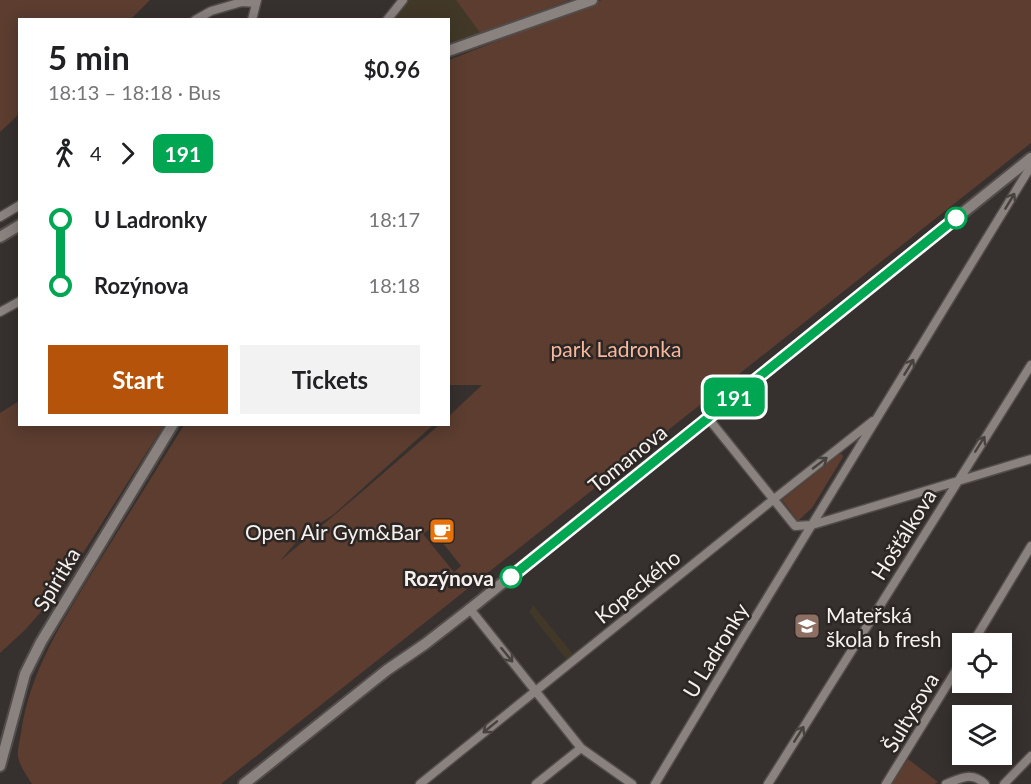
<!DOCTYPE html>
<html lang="en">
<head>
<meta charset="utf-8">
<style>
  :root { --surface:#fff; --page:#f2f2f2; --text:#202124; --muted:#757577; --accent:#b45309 }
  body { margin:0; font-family:Lato,sans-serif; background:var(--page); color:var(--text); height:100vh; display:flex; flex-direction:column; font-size:22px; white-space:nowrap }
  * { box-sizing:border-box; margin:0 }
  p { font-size:20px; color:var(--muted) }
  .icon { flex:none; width:33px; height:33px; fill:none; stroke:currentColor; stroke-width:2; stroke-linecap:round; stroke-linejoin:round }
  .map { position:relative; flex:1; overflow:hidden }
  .sheet { position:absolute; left:18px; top:18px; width:432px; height:408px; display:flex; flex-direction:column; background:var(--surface); border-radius:0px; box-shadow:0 3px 15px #0003 }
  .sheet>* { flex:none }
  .badge { padding:0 12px; border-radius:9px; font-size:21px; line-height:39px }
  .tools { position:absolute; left:952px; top:633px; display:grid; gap:12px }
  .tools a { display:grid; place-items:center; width:60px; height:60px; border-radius:0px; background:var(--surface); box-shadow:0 3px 15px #0003; font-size:30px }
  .map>.badge { position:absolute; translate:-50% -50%; box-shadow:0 0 0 3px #fff }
  .legs { display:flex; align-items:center; gap:9px; height:66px; padding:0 30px; font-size:20px }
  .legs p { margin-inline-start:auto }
  .head { display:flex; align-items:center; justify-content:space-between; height:102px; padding:0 30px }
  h1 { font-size:33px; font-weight:700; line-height:45px }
  .button { display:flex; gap:12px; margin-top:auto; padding:12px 30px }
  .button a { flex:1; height:69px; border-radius:0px; background:var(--accent); color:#fff; font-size:24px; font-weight:700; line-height:69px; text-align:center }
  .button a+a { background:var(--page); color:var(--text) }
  ul { padding:0 30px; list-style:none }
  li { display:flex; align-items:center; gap:21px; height:66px; font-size:22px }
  li i { display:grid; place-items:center; width:9px; height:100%; margin:0 8px; background:currentColor }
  li i::after { content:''; width:15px; height:15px; margin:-8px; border:4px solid; border-radius:50%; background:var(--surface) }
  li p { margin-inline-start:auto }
  li:first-child i { background:linear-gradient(#0000 50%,currentColor 0) }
  li:last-child i { background:linear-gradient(currentColor 50%,#0000 0) }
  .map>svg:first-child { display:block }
  .industrial { fill:#413827 }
  .green { fill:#5c3d30; fill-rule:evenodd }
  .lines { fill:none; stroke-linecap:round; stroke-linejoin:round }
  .minor-casing { stroke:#524c4a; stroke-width:11 }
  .tertiary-casing { stroke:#524c4a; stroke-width:14 }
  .minor { stroke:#89827f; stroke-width:8 }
  .tertiary { stroke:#89827f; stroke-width:10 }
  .oneway { stroke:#48423f }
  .line-1-casing { stroke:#fff; stroke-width:14 }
  .line-1 { stroke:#00a651; stroke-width:9 }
  .stop-1-dot { fill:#fff; stroke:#00a651; stroke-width:3 }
  .labels { text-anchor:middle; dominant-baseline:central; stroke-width:5; stroke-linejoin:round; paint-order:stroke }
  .park-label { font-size:21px; fill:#f5b79d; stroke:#2c2724 }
  .street-label { font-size:21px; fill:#f5f1ef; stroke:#2c2724 }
  .poi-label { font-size:21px; fill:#f5f1ef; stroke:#2c2724; text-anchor:end }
  .stop-label { font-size:21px; font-weight:bold; fill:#f5f1ef; stroke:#2c2724; text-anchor:end }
</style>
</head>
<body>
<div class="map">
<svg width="1031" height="784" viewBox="0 0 1031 784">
  <rect width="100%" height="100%" fill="#36302e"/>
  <path class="industrial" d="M407 0H456L480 33 449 45 448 20H391Z
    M533 605 573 654 566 659 529 612Z"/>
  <path class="green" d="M0 0H150L131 19 20 20 19 110 17 116 0 132Z
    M456 0H570L480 33Z
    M602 0H1031V143L221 784H32C27 776 19 765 18 756 17 749 20 740 21 733 29 672 64 619 95 568 125 520 155 472 184 425H433L333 515 304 533 280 561 364 490 439 425 448 424 449 416 482 385H449V60ZM431 528 461 566 454 572 423 534Z
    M19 401 20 424 164 425 59 591 26 629 0 653V413Z
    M842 454 843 457 812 508 798 521 782 500 838 455Z
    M908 759 938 782 935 784H892Z"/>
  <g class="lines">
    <defs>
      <path id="minor" d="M195 20 211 11 242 2 256 3
        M252 20 257 0
        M387 20 403 0
        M0 217 20 205
        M0 312 20 301
        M708 418 795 526 812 525 1031 459
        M470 609 581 748 632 784
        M972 644 1031 546
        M420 784 774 499 873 421
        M536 784 581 748
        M655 784 739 644 1031 166
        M768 784 1031 365
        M886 784 963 659
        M946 784C961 778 972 771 985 784
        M1004 784 1031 756"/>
      <path id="tertiary" d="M448 51 592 0
        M0 237 20 225
        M0 766 25 674 41 642 173 424
        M244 784 387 670 425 644 470 609 1031 158"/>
    </defs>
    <use href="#minor" class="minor-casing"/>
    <use href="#tertiary" class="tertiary-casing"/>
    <use href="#minor" class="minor"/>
    <use href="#tertiary" class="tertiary"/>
  </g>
  <defs><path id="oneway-shaft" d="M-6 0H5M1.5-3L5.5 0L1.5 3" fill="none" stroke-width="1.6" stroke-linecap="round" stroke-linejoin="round" transform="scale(1.5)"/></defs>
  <g class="oneway">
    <use href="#oneway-shaft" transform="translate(1010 201) rotate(-59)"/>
    <use href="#oneway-shaft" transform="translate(909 367) rotate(-59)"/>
    <use href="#oneway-shaft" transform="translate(980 444) rotate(-58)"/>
    <use href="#oneway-shaft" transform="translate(820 463) rotate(-38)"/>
    <use href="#oneway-shaft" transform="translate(507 655) rotate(51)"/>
    <use href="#oneway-shaft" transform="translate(490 727) rotate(141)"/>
    <use href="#oneway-shaft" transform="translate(799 734) rotate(-58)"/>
  </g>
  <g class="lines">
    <defs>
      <path id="line-1" d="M511 577 956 218"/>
    </defs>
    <use href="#line-1" class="line-1-casing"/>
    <use href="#line-1" class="line-1"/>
  </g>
  <defs>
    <symbol id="cafe-square" viewBox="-11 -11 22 22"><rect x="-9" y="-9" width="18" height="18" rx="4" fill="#e8710a" stroke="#2c2724"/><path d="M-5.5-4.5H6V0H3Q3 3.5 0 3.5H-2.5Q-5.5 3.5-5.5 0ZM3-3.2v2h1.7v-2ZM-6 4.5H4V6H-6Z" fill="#fff"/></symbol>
    <symbol id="school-square" viewBox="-11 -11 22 22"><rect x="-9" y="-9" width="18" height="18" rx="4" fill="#8d6e63" stroke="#2c2724"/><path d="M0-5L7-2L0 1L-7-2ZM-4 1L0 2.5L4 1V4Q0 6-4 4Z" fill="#fff"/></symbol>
  </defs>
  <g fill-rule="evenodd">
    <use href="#cafe-square" x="427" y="516" width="30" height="30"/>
    <use href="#school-square" x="792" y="611" width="30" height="30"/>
  </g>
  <g class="stop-1-dot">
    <circle cx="956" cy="218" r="10"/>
    <circle cx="511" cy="577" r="10"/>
  </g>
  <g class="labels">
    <g class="park-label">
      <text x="616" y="348">park Ladronka</text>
    </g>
    <g class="street-label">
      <text transform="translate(627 458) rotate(-39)">Tomanova</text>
      <text transform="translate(903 534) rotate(-58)">Hošťálkova</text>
      <text transform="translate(56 579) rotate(-59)">Spiritka</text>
      <text transform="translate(637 586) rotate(-39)">Kopeckého</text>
      <text transform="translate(715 650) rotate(-59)">U Ladronky</text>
      <text transform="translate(910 712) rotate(-59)">Šultysova</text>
    </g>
    <g class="poi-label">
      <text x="422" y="531">Open Air Gym&amp;Bar</text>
      <text x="826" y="614" text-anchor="start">Mateřská<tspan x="826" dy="24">škola b fresh</tspan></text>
    </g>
    <g class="stop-label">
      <text x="494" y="577">Rozýnova</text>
    </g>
  </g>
</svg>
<div class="tools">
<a><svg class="icon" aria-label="locate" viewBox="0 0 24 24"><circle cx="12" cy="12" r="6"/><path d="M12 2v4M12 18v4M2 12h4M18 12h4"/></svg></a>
<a><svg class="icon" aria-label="layers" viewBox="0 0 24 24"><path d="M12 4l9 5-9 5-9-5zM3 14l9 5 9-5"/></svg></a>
</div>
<b class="badge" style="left:734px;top:397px;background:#00a651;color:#fff">191</b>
<section class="sheet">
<div class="head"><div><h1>5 min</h1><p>18:13 – 18:18 · Bus</p></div><b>$0.96</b></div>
<div class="legs"><svg class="icon" aria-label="walk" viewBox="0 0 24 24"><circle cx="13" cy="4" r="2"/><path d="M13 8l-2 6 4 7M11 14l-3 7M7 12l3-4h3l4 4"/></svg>4<svg class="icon" aria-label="forward" viewBox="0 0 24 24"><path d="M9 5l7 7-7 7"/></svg><b class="badge" style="background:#00a651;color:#fff">191</b></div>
<ul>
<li><i style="color:#00a651"></i><b>U Ladronky</b><p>18:17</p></li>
<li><i style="color:#00a651"></i><b>Rozýnova</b><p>18:18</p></li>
</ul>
<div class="button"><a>Start</a><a>Tickets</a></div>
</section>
</div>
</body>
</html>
